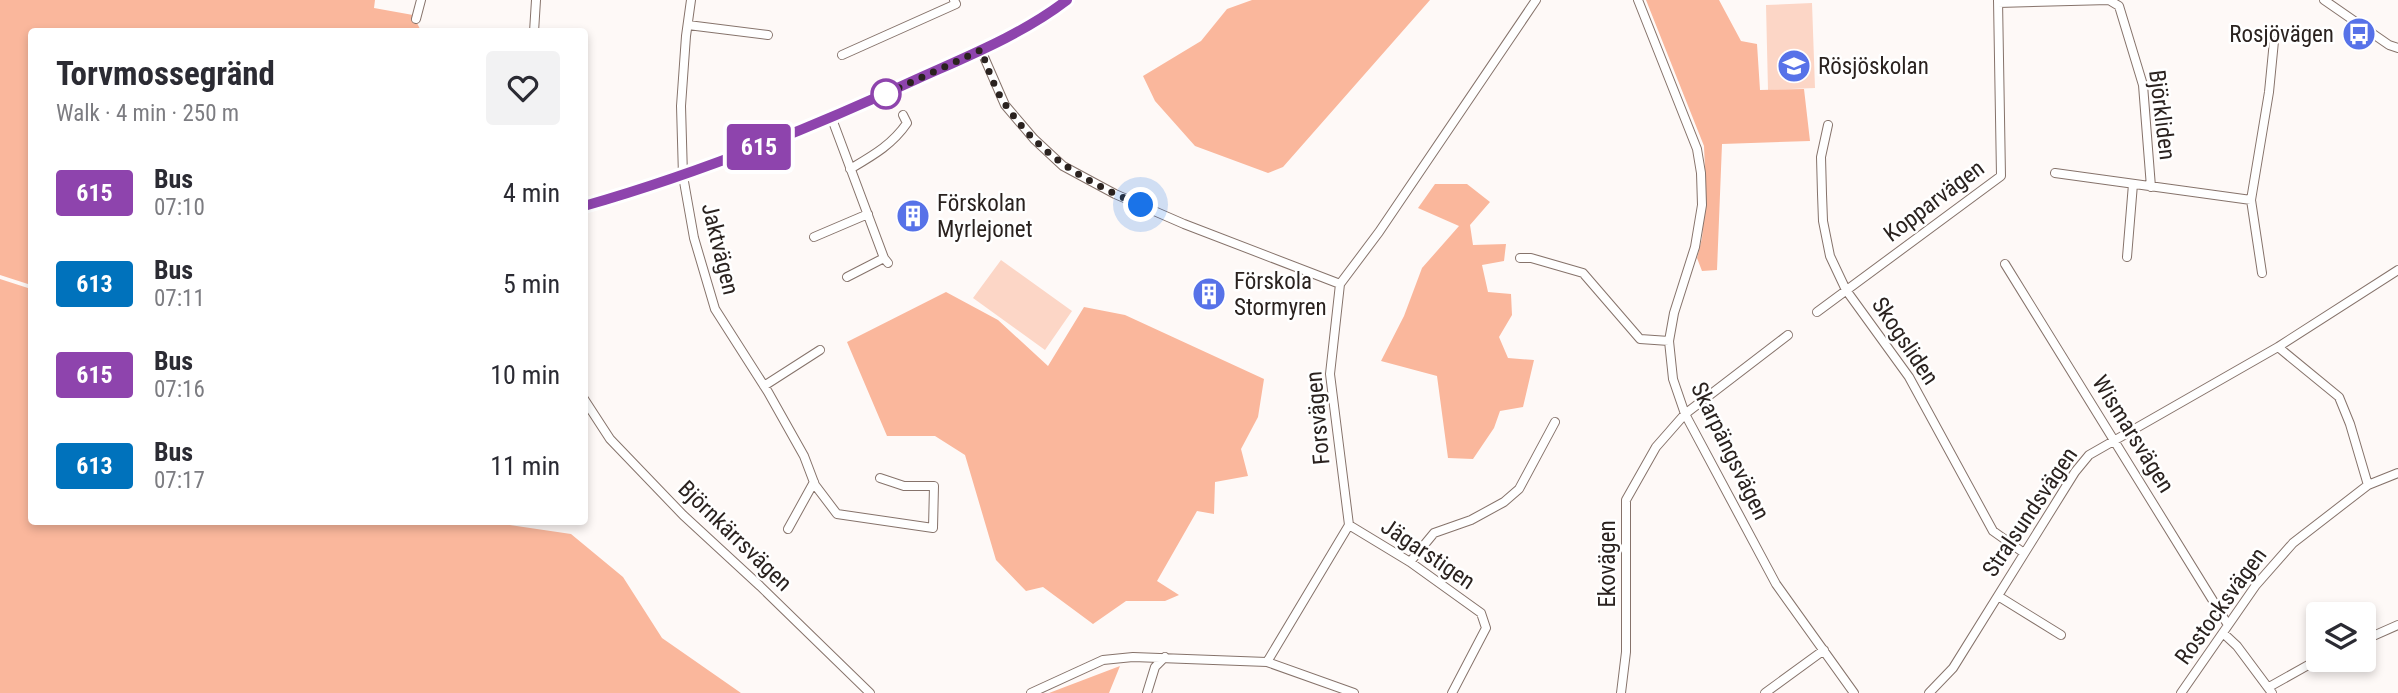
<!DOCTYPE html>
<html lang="en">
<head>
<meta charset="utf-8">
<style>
  :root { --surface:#fff; --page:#f2f2f3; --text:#2b2b33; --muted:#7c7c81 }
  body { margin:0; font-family:"Roboto Condensed",sans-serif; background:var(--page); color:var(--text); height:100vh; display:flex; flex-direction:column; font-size:26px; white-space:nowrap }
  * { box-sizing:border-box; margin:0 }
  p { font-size:23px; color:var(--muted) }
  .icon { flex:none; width:38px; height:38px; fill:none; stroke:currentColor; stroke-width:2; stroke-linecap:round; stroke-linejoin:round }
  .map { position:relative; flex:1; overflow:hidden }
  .sheet { position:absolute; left:28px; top:28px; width:560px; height:497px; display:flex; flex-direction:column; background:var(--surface); border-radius:7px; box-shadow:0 4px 10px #0003 }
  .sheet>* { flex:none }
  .badge { padding:0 14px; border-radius:5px; font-size:24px; line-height:46px }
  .controls { position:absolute; left:2306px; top:602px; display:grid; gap:14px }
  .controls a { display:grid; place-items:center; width:70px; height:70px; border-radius:7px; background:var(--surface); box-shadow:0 4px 10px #0003; font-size:35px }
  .you { position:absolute; width:35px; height:35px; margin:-18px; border:5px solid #fff; border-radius:50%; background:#1a73e8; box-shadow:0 0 0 10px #1a73e833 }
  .map>.badge { position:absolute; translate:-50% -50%; box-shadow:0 0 0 4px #fff }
  .round { display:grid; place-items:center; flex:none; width:74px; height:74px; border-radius:7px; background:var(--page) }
  .headline { display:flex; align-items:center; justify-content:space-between; height:119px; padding:0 28px }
  h1 { font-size:33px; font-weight:700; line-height:52px }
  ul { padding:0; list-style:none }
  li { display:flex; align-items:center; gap:21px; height:91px; padding:0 28px }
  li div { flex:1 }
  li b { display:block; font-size:26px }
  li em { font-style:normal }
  li .badge { min-width:77px; font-weight:700; text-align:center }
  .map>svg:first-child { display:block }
  .green { fill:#fcd6c6 }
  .forest { fill:#fab79c }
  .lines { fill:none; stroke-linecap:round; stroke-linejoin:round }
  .street-casing { stroke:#86736b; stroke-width:10 }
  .street { stroke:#fff; stroke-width:8 }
  .line-casing { stroke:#fff; stroke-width:16 }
  .line { stroke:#8e44ad; stroke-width:10 }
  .walk { stroke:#2a221f; stroke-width:7; stroke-dasharray:0 12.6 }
  .stop-dot { fill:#fff; stroke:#8e44ad; stroke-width:3.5 }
  .labels { text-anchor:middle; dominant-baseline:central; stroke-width:5; stroke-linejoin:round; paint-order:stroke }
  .poi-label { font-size:23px; fill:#2a221f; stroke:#fff; text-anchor:start }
  .street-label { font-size:23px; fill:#2a221f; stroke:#fff }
</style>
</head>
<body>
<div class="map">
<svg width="2398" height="693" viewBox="0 0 2398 693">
  <rect width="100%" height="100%" fill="#fef9f7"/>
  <path class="green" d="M1812 3 1815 88 1768 90 1766 5Z
    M1001 260 1072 311 1045 350 973 298Z"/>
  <path class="forest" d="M0 0H375L374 8 413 15 421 31 32 32 31 285 0 275Z
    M1252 0H1430L1283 167 1268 173 1195 146 1155 101 1143 76 1201 41 1227 9Z
    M1646 0H1719L1741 41 1757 44 1760 90 1804 89 1810 141 1722 144 1717 270 1702 271 1697 258 1702 238 1706 192 1704 146Z
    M1435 184H1467L1490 202 1470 225 1473 245 1506 244 1504 261 1482 265 1488 292 1511 294 1512 315 1499 337 1508 358 1534 360 1523 407 1500 411 1494 428 1473 459 1448 458 1437 376 1381 361 1404 316 1422 268 1459 226 1418 208Z
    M0 279 31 289 32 522H489L571 534 623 577 662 638 741 693H0Z
    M946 292 998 320 1048 366 1084 307 1125 315 1264 379 1258 417 1241 449 1248 476 1215 482 1214 514 1197 511 1157 581 1179 595 1165 601H1126L1093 624 1043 587 1026 591 996 560 965 455 935 436H887L847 342Z
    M1120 666 1109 693H1049Z"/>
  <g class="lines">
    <defs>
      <path id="street" d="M691 0 686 36 681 106 683 176 694 238 715 309 768 392 804 456 815 485 837 514 933 528 934 486H904L880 478
        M1638 0 1697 149 1701 173 1702 205 1695 247 1674 313 1669 341 1673 379 1685 414 1776 584 1854 693
        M2324 0 2389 45 2398 48
        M1998 3 2109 0 2119 6 2143 85 2151 187
        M416 19 421 0
        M688 25 768 35
        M534 32 536 0
        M981 50 1005 105 1034 139 1063 166 1115 194 1184 224 1340 284
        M842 55 956 4 954 0
        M832 119 884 258 888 263
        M1828 125 1821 157 1822 194 1823 221 1830 256 1846 290 1909 377 1993 531 2024 553
        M850 169C872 156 892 145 907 123L903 115
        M2055 173 2251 200 2269 92 2274 41
        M2251 200 2262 273
        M584 206C699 173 809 129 917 79 968 56 1023 34 1067 0
        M814 237 868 214
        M2127 257 2133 184
        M1520 258H1531L1583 273 1640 339 1669 341
        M2005 264 2228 625
        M847 277 884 258
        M1817 312 2001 176 1998 0
        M2278 347 2339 397 2350 424 2368 485
        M764 386 820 350
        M584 399 610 439 683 515 760 586 870 693
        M1349 525 1410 562 1481 613 1486 628 1452 693
        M788 529 814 482
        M1410 562 1434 533 1471 520 1504 502 1519 489 1555 422
        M1998 596 2061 635
        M2223 633 2237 646 2272 693
        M2364 640 2398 625
        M1267 662 1349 525 1330 374 1340 284 1379 232 1536 0
        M2269 687 2319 659
        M1031 693 1103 660 1133 657 1267 662 1354 693
        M1147 693 1155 667 1165 657
        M1621 693 1626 652V500L1656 447 1685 414 1788 335
        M1765 693 1824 650
        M1929 693 1953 668 2075 472 2089 455 2278 347 2398 270
        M2181 693 2256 585 2293 543 2368 485 2398 473"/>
    </defs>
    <use href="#street" class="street-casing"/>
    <use href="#street" class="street"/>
  </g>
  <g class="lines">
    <defs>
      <path id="line" d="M584 206C700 173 809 129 917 79 968 56 1023 34 1067 0"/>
    </defs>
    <use href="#line" class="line-casing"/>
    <use href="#line" class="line"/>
    <path class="walk" d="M886 94 881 96 981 50C988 68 994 88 1005 104 1040 156 1085 182 1141 205"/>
  </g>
  <defs>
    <symbol id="bus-disc" viewBox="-11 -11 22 22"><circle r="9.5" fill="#5772e8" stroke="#fff"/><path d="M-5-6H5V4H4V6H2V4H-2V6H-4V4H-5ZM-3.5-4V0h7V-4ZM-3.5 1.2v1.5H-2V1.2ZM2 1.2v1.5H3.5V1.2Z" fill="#fff"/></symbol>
    <symbol id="school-disc" viewBox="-11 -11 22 22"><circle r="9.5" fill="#5772e8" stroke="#fff"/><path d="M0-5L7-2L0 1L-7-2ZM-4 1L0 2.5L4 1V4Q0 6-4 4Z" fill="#fff"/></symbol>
    <symbol id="building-disc" viewBox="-11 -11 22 22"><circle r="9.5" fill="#5772e8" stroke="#fff"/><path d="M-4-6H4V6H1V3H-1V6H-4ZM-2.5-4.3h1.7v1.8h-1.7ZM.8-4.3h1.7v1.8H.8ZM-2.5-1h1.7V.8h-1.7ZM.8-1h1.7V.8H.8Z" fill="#fff"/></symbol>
  </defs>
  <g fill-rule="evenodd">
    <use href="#bus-disc" x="2340" y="15" width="38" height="38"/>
    <use href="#school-disc" x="1775" y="47" width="38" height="38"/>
    <use href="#building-disc" x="894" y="197" width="38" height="38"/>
    <use href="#building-disc" x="1190" y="275" width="38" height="38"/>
  </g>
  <circle class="stop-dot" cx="886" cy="94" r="14"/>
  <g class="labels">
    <g class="poi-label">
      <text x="2334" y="34" text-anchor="end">Rosjövägen</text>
      <text x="1818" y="66">Rösjöskolan</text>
      <text x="937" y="203">Förskolan<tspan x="937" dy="26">Myrlejonet</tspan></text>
      <text x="1234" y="281">Förskola<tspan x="1234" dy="26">Stormyren</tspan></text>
    </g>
    <g class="street-label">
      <text transform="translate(2162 115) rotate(83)">Björkliden</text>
      <text transform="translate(1934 201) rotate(-37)">Kopparvägen</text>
      <text transform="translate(720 249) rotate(76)">Jaktvägen</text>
      <text transform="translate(1905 341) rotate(56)">Skogsliden</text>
      <text transform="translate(1318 418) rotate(-95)">Forsvägen</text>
      <text transform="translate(2133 434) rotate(58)">Wismarsvägen</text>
      <text transform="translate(1730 451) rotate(64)">Skarpängsvägen</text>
      <text transform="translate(2030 512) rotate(-56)">Stralsundsvägen</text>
      <text transform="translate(735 536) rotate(44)">Björnkärrsvägen</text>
      <text transform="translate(1428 554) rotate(34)">Jägarstigen</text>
      <text transform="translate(1607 564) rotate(-90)">Ekovägen</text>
      <text transform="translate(2221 606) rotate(-54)">Rostocksvägen</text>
    </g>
  </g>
</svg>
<div class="controls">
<a><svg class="icon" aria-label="layers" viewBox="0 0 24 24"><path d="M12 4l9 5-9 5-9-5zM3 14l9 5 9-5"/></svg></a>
</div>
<div class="you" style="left:1141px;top:205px"></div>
<b class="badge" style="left:759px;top:147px;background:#8e44ad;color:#fff">615</b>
<section class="sheet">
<div class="headline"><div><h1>Torvmossegränd</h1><p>Walk · 4 min · 250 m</p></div><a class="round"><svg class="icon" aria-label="heart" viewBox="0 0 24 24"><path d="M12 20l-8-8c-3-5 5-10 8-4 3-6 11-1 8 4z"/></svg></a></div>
<ul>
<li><span class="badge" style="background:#8e44ad;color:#fff">615</span><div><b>Bus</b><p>07:10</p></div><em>4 min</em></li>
<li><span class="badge" style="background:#0072bc;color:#fff">613</span><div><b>Bus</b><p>07:11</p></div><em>5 min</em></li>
<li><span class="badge" style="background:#8e44ad;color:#fff">615</span><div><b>Bus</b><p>07:16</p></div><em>10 min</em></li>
<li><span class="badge" style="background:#0072bc;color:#fff">613</span><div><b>Bus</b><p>07:17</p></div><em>11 min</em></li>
</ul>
</section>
</div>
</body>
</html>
